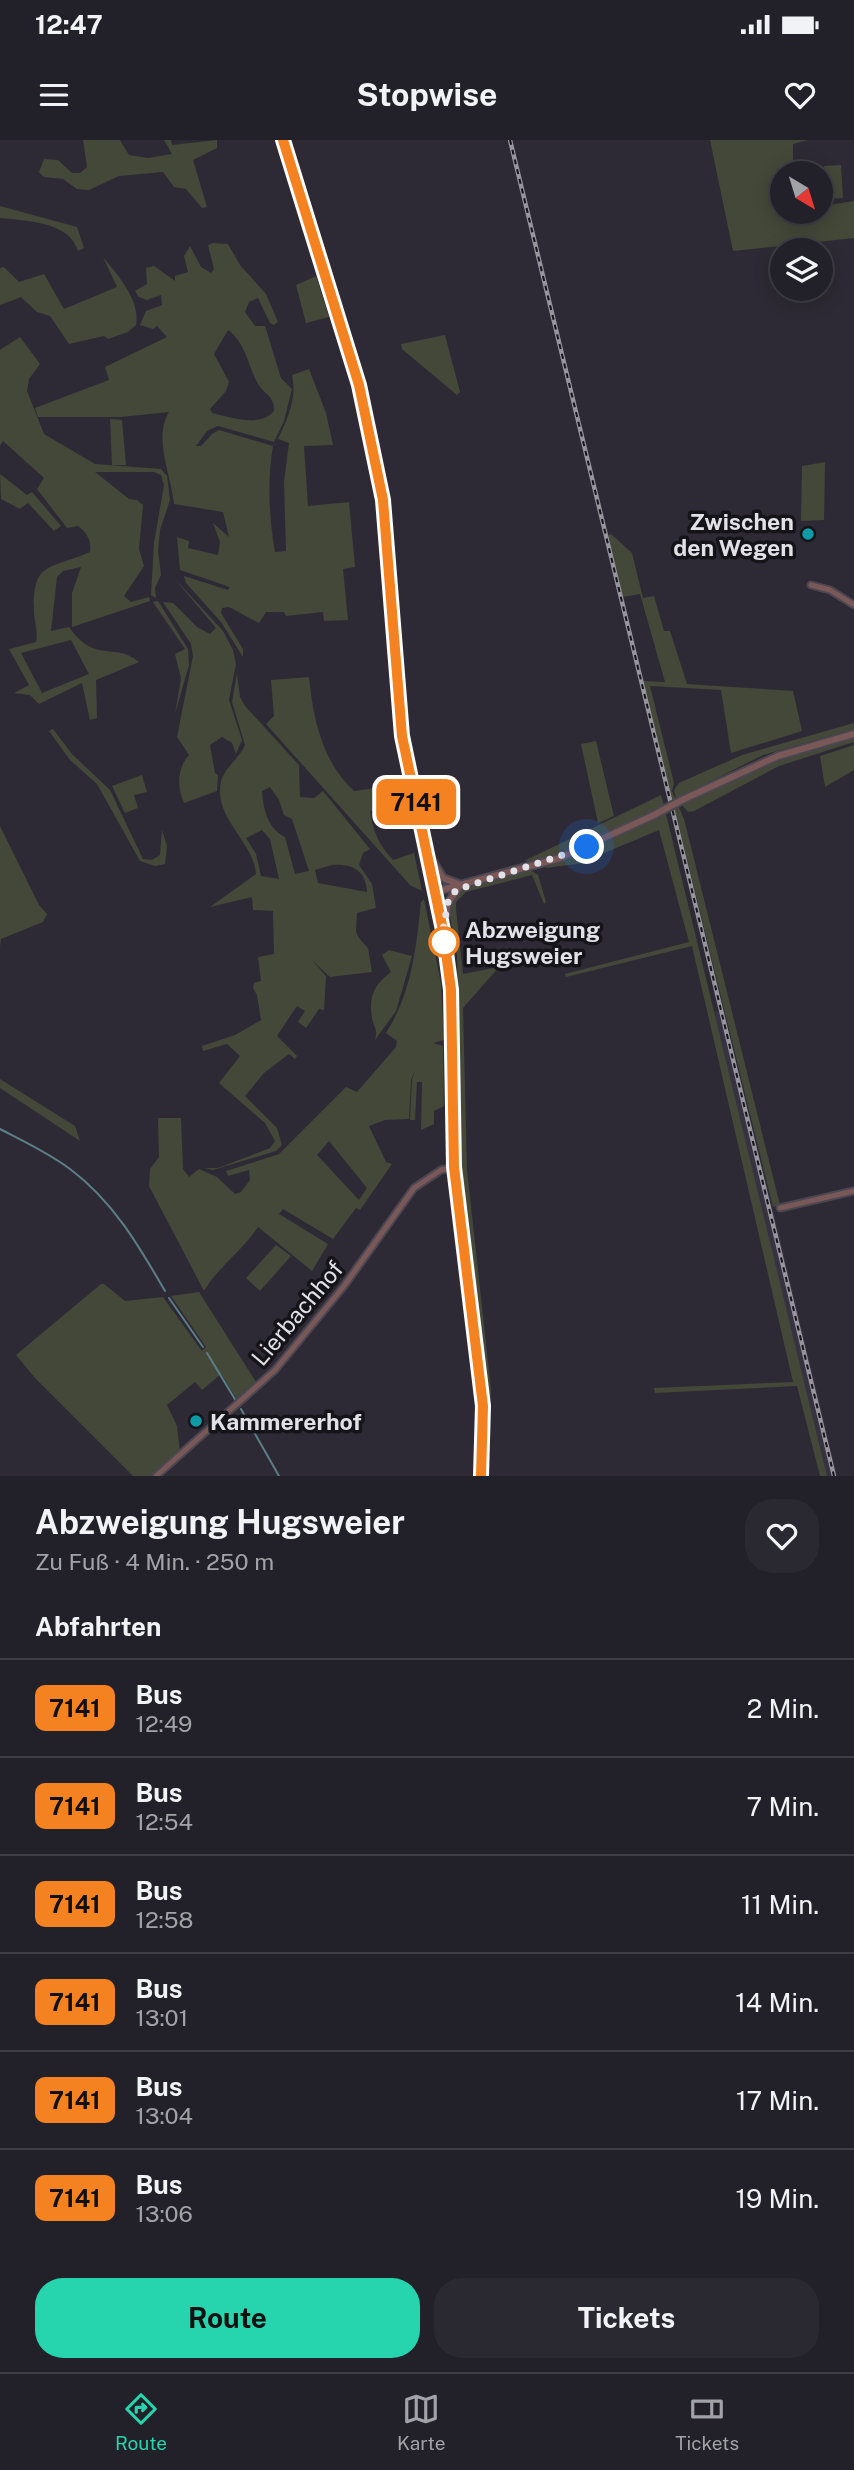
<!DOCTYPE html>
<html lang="de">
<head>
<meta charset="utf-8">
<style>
  :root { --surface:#222028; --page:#2a2830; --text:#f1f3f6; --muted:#a2a3a8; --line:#3f3e45; --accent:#26d5ae }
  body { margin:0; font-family:"Public Sans",sans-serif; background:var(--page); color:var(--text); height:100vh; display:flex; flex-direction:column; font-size:26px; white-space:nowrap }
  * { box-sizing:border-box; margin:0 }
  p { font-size:23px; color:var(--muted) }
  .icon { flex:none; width:38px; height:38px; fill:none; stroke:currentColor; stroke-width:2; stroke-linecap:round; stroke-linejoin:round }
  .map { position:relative; height:1336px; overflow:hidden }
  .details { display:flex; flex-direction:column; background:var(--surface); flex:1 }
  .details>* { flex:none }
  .badge { padding:0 14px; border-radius:10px; font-size:24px; line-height:46px }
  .needle { width:46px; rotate:142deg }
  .controls { position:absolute; left:770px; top:21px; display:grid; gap:14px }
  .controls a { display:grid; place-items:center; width:63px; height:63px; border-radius:50%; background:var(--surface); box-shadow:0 4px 18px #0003,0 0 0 2px var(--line); font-size:35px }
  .you { position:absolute; width:35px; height:35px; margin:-18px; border:5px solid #fff; border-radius:50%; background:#1a73e8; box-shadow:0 0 0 10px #1a73e833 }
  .map>.badge { position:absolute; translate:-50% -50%; box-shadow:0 0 0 4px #fff }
  h2 { padding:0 35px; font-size:26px; line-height:63px }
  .round { display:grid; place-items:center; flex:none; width:74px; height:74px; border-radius:28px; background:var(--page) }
  .head { display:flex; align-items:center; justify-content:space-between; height:119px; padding:0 35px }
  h1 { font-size:33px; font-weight:700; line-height:52px }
  .cta { display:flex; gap:14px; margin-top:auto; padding:14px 35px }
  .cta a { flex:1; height:80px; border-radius:28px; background:var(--accent); color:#111; font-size:28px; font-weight:700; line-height:80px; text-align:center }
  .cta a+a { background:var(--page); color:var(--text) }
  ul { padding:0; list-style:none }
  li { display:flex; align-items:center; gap:21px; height:98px; padding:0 35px; border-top:2px solid var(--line) }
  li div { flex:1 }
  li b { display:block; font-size:26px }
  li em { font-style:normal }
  li .badge { min-width:77px; font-weight:700; text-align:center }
  .status { display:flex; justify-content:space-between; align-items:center; height:49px; padding:0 35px; background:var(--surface); direction:ltr }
  .status svg { height:19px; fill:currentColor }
  header { display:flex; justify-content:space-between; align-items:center; height:91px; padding:0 35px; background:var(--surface); font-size:32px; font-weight:700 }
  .tabs { display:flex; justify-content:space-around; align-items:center; height:98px; border-top:2px solid var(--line); background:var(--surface); font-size:19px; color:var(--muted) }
  .tabs a { display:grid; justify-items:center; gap:4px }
  .tabs .on { color:var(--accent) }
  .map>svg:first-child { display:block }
  .built { fill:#373242 }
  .green { fill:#434839; fill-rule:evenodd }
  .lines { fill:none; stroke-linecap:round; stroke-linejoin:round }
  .stream { stroke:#5b7e87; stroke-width:2 }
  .minor-casing { stroke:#4b4752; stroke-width:9 }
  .tertiary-casing { stroke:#4b4752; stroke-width:10 }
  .primary-casing { stroke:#4b4752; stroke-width:11 }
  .minor { stroke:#7a5857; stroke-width:5 }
  .tertiary { stroke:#7a5857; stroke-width:6 }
  .primary { stroke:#c68181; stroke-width:8 }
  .rail-casing { stroke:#97949d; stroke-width:4.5 }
  .rail { stroke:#151419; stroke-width:2; stroke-dasharray:5; stroke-linecap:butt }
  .tertiary-bridge-casing { stroke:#4b4752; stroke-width:10; stroke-linecap:butt }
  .tertiary-bridge { stroke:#7a5857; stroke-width:6 }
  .line-casing { stroke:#fff; stroke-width:16 }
  .line { stroke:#f58220; stroke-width:10 }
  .walk { stroke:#e3e1e8; stroke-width:7; stroke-dasharray:0 12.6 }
  .culture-dot { fill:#0f9aa8; stroke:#151419; stroke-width:2.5 }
  .stop-dot { fill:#fff; stroke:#f58220; stroke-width:3.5 }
  .labels { text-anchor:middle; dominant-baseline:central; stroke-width:7; stroke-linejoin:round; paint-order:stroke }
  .poi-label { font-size:23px; font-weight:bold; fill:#e3e1e8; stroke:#151419; text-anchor:end }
  .stop-label { font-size:23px; font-weight:bold; fill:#e3e1e8; stroke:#151419; text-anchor:start }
  .street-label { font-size:23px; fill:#e3e1e8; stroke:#151419 }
</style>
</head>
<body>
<div class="status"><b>12:47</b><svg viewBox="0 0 49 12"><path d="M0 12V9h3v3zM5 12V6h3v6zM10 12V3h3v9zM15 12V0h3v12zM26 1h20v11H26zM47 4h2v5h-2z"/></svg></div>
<header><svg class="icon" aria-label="menu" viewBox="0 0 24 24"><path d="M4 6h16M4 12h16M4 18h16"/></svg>Stopwise<svg class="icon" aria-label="heart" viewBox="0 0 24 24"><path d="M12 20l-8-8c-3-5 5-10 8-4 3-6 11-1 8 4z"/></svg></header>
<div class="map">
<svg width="854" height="1336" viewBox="0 0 854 1336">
  <rect width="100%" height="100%" fill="#2e2a35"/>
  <path class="built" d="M723 870 775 1078 837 1336H827L714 872Z"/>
  <path class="green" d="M83 0H120L129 15 148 18 172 14 164 0H171L172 5 217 0V8L193 20 207 67 202 68 186 49 174 47 163 32 119 36 89 50 77 49 63 39 44 37 39 32 44 19 58 20 72 33H80L87 27Z
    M710 0H808L793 4V27L816 26 817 33H782V72H821V61L829 65 854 61V98L733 111Z
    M841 25 843 58 827 59 824 26Z
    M0 66 77 87 84 108 78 111C69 81 26 81 0 78Z
    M213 103 228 104 240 125 266 154 278 182 274 185 270 183 258 158 249 162 245 172 255 186H265L281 238 292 249 284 281 274 302 218 286 207 291 196 306H201L212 294 219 290 273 306C267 341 269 377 275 412L286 411 284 342 289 303 278 299C288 278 297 259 292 235L309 229 326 273 333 305 304 306 308 366 349 362 355 427 343 429 348 480 324 481 323 472 286 476 284 472H266L259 483 229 467 222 468 221 473 243 509V517L221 482 186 443 184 436 228 450 230 447 180 430 177 397 189 401 188 408 218 415 220 402 213 383 229 397 223 372 174 364C171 334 153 298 169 272L121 277H38L35 268 109 240 105 227 167 197 157 186 153 189 140 185 146 171 162 165 161 155 147 160 139 157 135 151 147 144 146 128 154 126 175 141V136L188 132 184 116 190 106 201 127 211 133 214 129 208 105ZM228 190C246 203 248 226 258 244 264 254 275 256 274 271 260 288 230 277 212 273L210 269 226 251 229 242 214 214Z
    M103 117C117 134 141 161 136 185L128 192 108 199 104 196 69 204 50 176 37 172 21 157 0 165V128L4 127 19 142 44 134 64 169 117 147Z
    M316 136 329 177 306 183 296 145Z
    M445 195 460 252 457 255 402 209 401 204Z
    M20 197 40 224 29 239 27 251 44 294 95 324 161 329 167 336 170 360 160 390 158 411 161 435 155 448 156 458 151 455 154 403 164 345 161 335 154 332H95L129 359 137 360 143 365 139 409 144 426 124 456 131 462 149 457 150 461 72 487V453L81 427 63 431 57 437 51 491 69 487C96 525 114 501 139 522L96 540 97 578 90 580 82 543 39 564 30 555 14 553 29 545 9 509 36 502C38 492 35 483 34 474 32 421 48 430 90 412 92 401 87 393 78 386L67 388 37 349 44 338 3 301 0 306V210ZM71 500 89 534 42 553 21 513Z
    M110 279 122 280 126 325H112Z
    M825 322 824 380 801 381 802 326Z
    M0 334 27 355 32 352 61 386 54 391 28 363 20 369 1 359Z
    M611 394 632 413 643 458 654 456 664 491H670L687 544 793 551 802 591 731 613 721 550 650 546 674 643 672 651 684 679 780 1065 773 1067 643 541 665 542 640 454 623 457 608 395Z
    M175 439 223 491 233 510 236 524 229 560 242 600 236 614 232 603 222 597 210 605 215 633 218 635 217 651 184 663C177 647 177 628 189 615L177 597 193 516 191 504 163 462 173 463 197 487 210 494 216 488Z
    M158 461 188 509 189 525 175 574 181 538 175 514 185 509 153 462Z
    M237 533 240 557 245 566 299 625 300 657 314 658 323 651 370 709 363 713 359 725 372 744 376 768 357 773C356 796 353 792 368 808L372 832 330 837 311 819 326 836 324 870 319 869 306 888 298 882 305 871 297 866 277 896 297 916 295 919 289 914 264 933 245 956 277 988 282 1005 276 1011 213 1030 204 1028H218L270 1008 275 1001 265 983 219 943 240 916 227 904 203 911 202 906 235 895 261 880 257 855 253 848 254 843 261 841 258 817 274 814 273 771 253 770 252 757 210 767 256 734C254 702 213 678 221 642 224 628 239 619 245 605L232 562ZM270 647 279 660 284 675 292 679 309 731 295 734 285 697C267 689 263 666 262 651ZM262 690 270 699 279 739 261 736 256 714 246 698ZM332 725C353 723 366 731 367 752L318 743 315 730Z
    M309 537C313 578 322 622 354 651L398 645 402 666 370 671C373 692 379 705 393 720L414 713 422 751 410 745 266 584 274 576 271 540Z
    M854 583V589L763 615 676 659 674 650 679 643 742 615Z
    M53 589 72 614 110 650 143 719 152 720 160 715 162 690 167 706 165 724 155 726 140 721 97 644 70 620 49 591Z
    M854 597V602L779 626 694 671 688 672 682 665C741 634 790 615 854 597Z
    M596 601 614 676 598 683 581 604Z
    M854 605V630L825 647 820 616Z
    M142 635 147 652 134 655 138 668 125 673 112 646Z
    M661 655 664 665 650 673 553 716 537 722 524 721Z
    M666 674 827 1336H820L797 1246 655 1253 654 1248 793 1242 692 806 566 837 565 834 689 802 659 690 578 724 544 728 609 701Z
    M0 686 39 765 47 774 43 782 1 799 0 807Z
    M530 730 538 735 546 762 544 764 532 735 466 752 456 762V769L463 834 499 827 463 868 467 1030 491 1249 486 1336 487 1245 461 1050 457 816 449 771 453 759 464 748Z
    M424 759 441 843 444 900 433 903 443 906 444 966 434 971V984L421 990 422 942H417L415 980H410L412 940 415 931 411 940 409 979 385 980 369 986 386 1022 392 1024 360 1070 356 1068 333 1099 283 1069 279 1074 328 1104 312 1131 258 1087C242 1111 218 1127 204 1151L149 1046 150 1029 159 1017 158 978H181L183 1029 189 1037 199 1029 217 1037 235 1054 241 1052 250 1040 249 1030 228 1036 226 1031 279 1014 346 947 357 952 396 907 397 901 386 893C412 852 416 809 421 762ZM329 1001 367 1048 359 1060 317 1015Z
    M389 810 412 816 396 871 375 900C378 889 374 888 372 878 368 856 375 844 391 832L382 815Z
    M0 939 75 986 80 1001 0 948Z
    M276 1105 291 1116 260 1151 246 1138Z
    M101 1144H104L125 1161 163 1157 202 1211 206 1207 171 1156 199 1152 256 1242 238 1261 221 1234 202 1250 195 1242 167 1265 177 1286 180 1312 152 1336H133L35 1238 16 1215Z"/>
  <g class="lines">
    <path class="stream" d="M0 989C23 1001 49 1013 70 1029 113 1061 139 1106 165 1151
      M169 1158 203 1207
      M207 1213 236 1261
      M241 1269 279 1336"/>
    <defs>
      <path id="minor" d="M811 445 830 450 854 465
        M780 1068 854 1051
        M156 1336 275 1230 344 1146 414 1048 441 1030 454 1027"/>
      <path id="tertiary" d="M684 659 778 616 854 594
        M426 710 443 738 461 745
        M434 752 560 718 652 676
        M443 788 448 763 459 747"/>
      <path id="primary" d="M283 0 359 245 383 360 402 596 443 790 451 850 454 1027 483 1266 481 1336"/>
    </defs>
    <use href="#minor" class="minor-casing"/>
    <use href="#tertiary" class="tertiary-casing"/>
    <use href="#primary" class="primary-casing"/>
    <use href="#minor" class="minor"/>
    <use href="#tertiary" class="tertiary"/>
    <use href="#primary" class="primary"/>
    <defs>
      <path id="rail" d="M510 0 834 1336"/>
    </defs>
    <use href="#rail" class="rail-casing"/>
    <use href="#rail" class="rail"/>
    <defs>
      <path id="tertiary-bridge" d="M652 676 684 659"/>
    </defs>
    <use href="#tertiary-bridge" class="tertiary-bridge-casing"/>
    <use href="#tertiary-bridge" class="tertiary-bridge"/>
  </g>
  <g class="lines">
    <defs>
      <path id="line" d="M283 0 359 245 383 360 402 596 443 790 451 850 454 1027 483 1266 481 1336"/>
    </defs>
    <use href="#line" class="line-casing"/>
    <use href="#line" class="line"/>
    <path class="walk" d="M444 802 445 807 443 790 448 762 456 750 587 707"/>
  </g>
  <g class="culture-dot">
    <circle cx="808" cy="394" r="7"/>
    <circle cx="196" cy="1281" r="7"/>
  </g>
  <circle class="stop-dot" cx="444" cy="802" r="14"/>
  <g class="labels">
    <g class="poi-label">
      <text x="794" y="381">Zwischen<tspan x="794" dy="26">den Wegen</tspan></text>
      <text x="210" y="1281" text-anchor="start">Kammererhof</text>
    </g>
    <g class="stop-label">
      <text x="465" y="789">Abzweigung<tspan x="465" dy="26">Hugsweier</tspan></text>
    </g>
    <g class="street-label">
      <text transform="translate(297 1173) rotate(-50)">Lierbachhof</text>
    </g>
  </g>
</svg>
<div class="controls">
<a><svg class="needle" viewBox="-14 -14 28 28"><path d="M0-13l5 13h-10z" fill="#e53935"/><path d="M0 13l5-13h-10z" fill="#a2a3a8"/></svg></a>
<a><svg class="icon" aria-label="layers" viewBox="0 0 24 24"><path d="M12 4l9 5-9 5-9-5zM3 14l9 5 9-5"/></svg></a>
</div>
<div class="you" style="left:587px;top:707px"></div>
<b class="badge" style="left:416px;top:662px;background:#f58220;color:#111">7141</b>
</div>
<section class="details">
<div class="head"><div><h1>Abzweigung Hugsweier</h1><p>Zu Fuß · 4 Min. · 250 m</p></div><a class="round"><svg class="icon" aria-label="heart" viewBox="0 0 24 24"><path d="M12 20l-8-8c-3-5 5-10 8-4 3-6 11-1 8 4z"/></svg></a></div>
<h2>Abfahrten</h2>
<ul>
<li><span class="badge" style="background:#f58220;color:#111">7141</span><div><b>Bus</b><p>12:49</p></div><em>2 Min.</em></li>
<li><span class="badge" style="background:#f58220;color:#111">7141</span><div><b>Bus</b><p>12:54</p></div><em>7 Min.</em></li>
<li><span class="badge" style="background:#f58220;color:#111">7141</span><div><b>Bus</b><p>12:58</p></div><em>11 Min.</em></li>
<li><span class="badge" style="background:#f58220;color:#111">7141</span><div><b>Bus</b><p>13:01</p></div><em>14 Min.</em></li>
<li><span class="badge" style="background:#f58220;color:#111">7141</span><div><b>Bus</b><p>13:04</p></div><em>17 Min.</em></li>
<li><span class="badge" style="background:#f58220;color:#111">7141</span><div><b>Bus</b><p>13:06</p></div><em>19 Min.</em></li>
</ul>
<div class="cta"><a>Route</a><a>Tickets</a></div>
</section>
<nav class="tabs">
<a class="on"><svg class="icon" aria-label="directions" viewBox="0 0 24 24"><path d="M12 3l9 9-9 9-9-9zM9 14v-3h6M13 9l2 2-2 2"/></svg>Route</a>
<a><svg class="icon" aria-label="map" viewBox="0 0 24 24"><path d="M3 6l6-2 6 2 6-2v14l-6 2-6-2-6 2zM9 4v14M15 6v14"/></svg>Karte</a>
<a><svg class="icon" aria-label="tickets" viewBox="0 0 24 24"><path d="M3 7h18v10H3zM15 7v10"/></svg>Tickets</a>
</nav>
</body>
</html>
